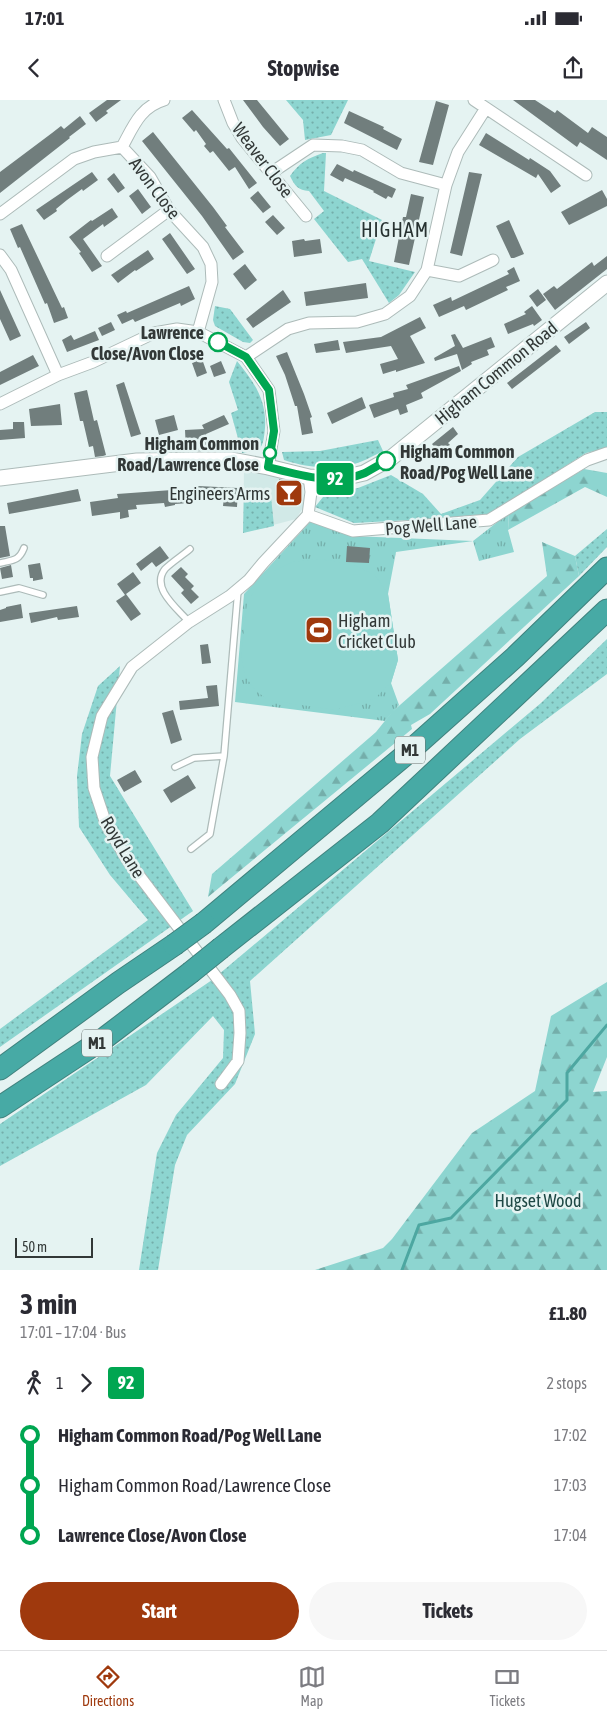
<!DOCTYPE html>
<html lang="en">
<head>
<meta charset="utf-8">
<style>
  :root { --surface:#fff; --page:#f7f7f7; --text:#2b2b33; --muted:#7c7c81; --line:#e1e1e2; --accent:#9f390d }
  body { margin:0; font-family:"Asap Condensed",sans-serif; background:var(--page); color:var(--text); height:100vh; display:flex; flex-direction:column; font-size:19px; white-space:nowrap }
  * { box-sizing:border-box; margin:0 }
  p { font-size:16px; color:var(--muted) }
  .icon { flex:none; width:28px; height:28px; fill:none; stroke:currentColor; stroke-width:2; stroke-linecap:round; stroke-linejoin:round }
  .map { position:relative; height:1170px; overflow:hidden }
  .panel { display:flex; flex-direction:column; background:var(--surface); flex:1 }
  .panel>* { flex:none }
  .badge { padding:0 10px; border-radius:4px; font-size:18px; line-height:32px }
  .scale { position:absolute; left:15px; bottom:12px; width:78px; box-sizing:border-box; padding-left:5px; border:2px solid #323837; border-top:0; font-size:14px; line-height:18px; white-space:nowrap; color:#323837; -webkit-text-stroke:4px #e5f3f2; paint-order:stroke }
  .map>.badge { position:absolute; translate:-50% -50%; box-shadow:0 0 0 2px #fff }
  .legs { display:flex; align-items:center; gap:8px; height:55px; padding:0 20px; font-size:16px }
  .legs p { margin-inline-start:auto }
  .headline { display:flex; align-items:center; justify-content:space-between; height:85px; padding:0 20px }
  h1 { font-size:28px; font-weight:700; line-height:38px }
  .primary-button { display:flex; gap:10px; margin-top:auto; padding:10px 20px }
  .primary-button a { flex:1; height:58px; border-radius:30px; background:var(--accent); color:#fff; font-size:20px; font-weight:700; line-height:58px; text-align:center }
  .primary-button a+a { background:var(--page); color:var(--text) }
  ul { padding:0 20px; list-style:none }
  li { display:flex; align-items:center; gap:18px; height:50px; font-size:19px }
  li i { display:grid; place-items:center; width:8px; height:100%; margin:0 6px; background:currentColor }
  li i::after { content:''; width:12px; height:12px; margin:-6px; border:4px solid; border-radius:50%; background:var(--surface) }
  li p { margin-inline-start:auto }
  li:first-child i { background:linear-gradient(#0000 50%,currentColor 0) }
  li:last-child i { background:linear-gradient(currentColor 50%,#0000 0) }
  .status { display:flex; justify-content:space-between; align-items:center; height:35px; padding:0 25px; background:var(--surface); direction:ltr }
  .status svg { height:14px; fill:currentColor }
  header { display:flex; justify-content:space-between; align-items:center; height:65px; padding:0 20px; background:var(--surface); font-size:22px; font-weight:700 }
  .dock { display:flex; justify-content:space-around; align-items:center; height:70px; border-top:1px solid var(--line); background:var(--surface); font-size:14px; color:var(--muted) }
  .dock a { display:grid; justify-items:center; gap:2px }
  .dock .current { color:var(--accent) }
  .map>svg:first-child { display:block }
  .built { fill:#d1e9e7 }
  .grass { fill:url(#grass-dots) }
  .forest { fill:url(#forest-firs) }
  .park { fill:url(#park-tufts) }
  .pitch { fill:#8dd5d0 }
  .lines { fill:none; stroke-linecap:round; stroke-linejoin:round }
  .stream { stroke:#4da7a1; stroke-width:3 }
  .building { fill:#717e7d }
  .service-casing { stroke:#adbbb9; stroke-width:8 }
  .minor-casing { stroke:#adbbb9; stroke-width:13 }
  .tertiary-casing { stroke:#adbbb9; stroke-width:17 }
  .motorway-casing { stroke:#40827e; stroke-width:23 }
  .service { stroke:#fff; stroke-width:5.5 }
  .minor { stroke:#fff; stroke-width:11 }
  .tertiary { stroke:#fff; stroke-width:15 }
  .motorway { stroke:#47aaa5; stroke-width:21 }
  .motorway-bridge-casing { stroke:#40827e; stroke-width:23; stroke-linecap:butt }
  .motorway-bridge { stroke:#47aaa5; stroke-width:21 }
  .line-1-casing { stroke:#fff; stroke-width:11 }
  .line-1 { stroke:#00a651; stroke-width:8 }
  .stop-1-dot { fill:#fff; stroke:#00a651; stroke-width:2.5 }
  .labels { text-anchor:middle; dominant-baseline:central; stroke-width:5; stroke-linejoin:round; paint-order:stroke }
  .shield { fill:#e5f3f2; stroke:#68706f; stroke-width:1 }
  .shield-label { font-size:16px; font-weight:bold; fill:#323837 }
  .street-label { font-size:18px; fill:#323837; stroke:#e5f3f2 }
  .stop-label { font-size:18px; font-weight:bold; fill:#323837; stroke:#e5f3f2; text-anchor:end }
  .poi-label { font-size:18px; fill:#323837; stroke:#e5f3f2; text-anchor:end }
  .park-label { font-size:18px; fill:#1e4845; stroke:#e5f3f2 }
  .quarter-label { font-size:20px; letter-spacing:1px; fill:#273231; stroke:#e5f3f2 }
</style>
</head>
<body>
<div class="status"><b>17:01</b><svg viewBox="0 0 49 12"><path d="M0 12V9h3v3zM5 12V6h3v6zM10 12V3h3v9zM15 12V0h3v12zM26 1h20v11H26zM47 4h2v5h-2z"/></svg></div>
<header><svg class="icon" aria-label="back" viewBox="0 0 24 24"><path d="M15 5l-7 7 7 7"/></svg>Stopwise<svg class="icon" aria-label="share" viewBox="0 0 24 24"><path d="M12 15V3M7 8l5-5 5 5M5 13v7h14v-7"/></svg></header>
<div class="map">
<svg width="607" height="1170" viewBox="0 0 607 1170">
  <defs>
    <pattern id="grass-dots" width="8" height="8" patternUnits="userSpaceOnUse" patternTransform="scale(1.25)"><rect width="8" height="8" fill="#8dd5d0"/><path d="M2 2h.1M6 6h.1" fill="none" stroke="#74aeaa" stroke-width="1.8" stroke-linecap="round"/></pattern>
    <pattern id="forest-firs" width="22" height="20" patternUnits="userSpaceOnUse" patternTransform="scale(1.25)"><rect width="22" height="20" fill="#8dd5d0"/><path d="M5 1l3.5 6h-7zM16 11l3.5 6h-7z" fill="#74aeaa"/></pattern>
    <pattern id="park-tufts" width="24" height="20" patternUnits="userSpaceOnUse" patternTransform="scale(1.25)"><rect width="24" height="20" fill="#8dd5d0"/><path d="M3 7l-1-3M5 7V3M7 7l1-3M15 17l-1-3M17 17v-4M19 17l1-3" fill="none" stroke="#74aeaa"/></pattern>
  </defs>
  <rect width="100%" height="100%" fill="#e5f3f2"/>
  <path class="built" d="M244 369 298 378 303 387 304 406 296 419 243 433Z"/>
  <path class="grass" d="M286 0H348L331 35 305 40 303 20Z
    M323 53H326L324 91 382 120 369 161 415 172 399 195 389 203 362 159 348 162 314 119 324 111 309 91C298 90 295 86 290 76 299 63 308 58 323 53Z
    M215 206 230 209 253 240 250 243 243 242 215 226 213 220Z
    M237 261C254 282 267 300 265 328 264 337 264 343 259 350L242 353 231 313 238 310 229 282Z
    M595 312H607V348L586 353 487 416 354 423 315 407 327 392 358 388 391 375 423 394 441 414 480 400 518 357Z
    M378 340 383 351C373 356 361 363 350 365 329 370 305 367 284 360L282 352 320 351Z
    M244 389 271 397 274 426 243 433Z
    M607 429V447L579 476 575 456Z
    M607 539V574L520 639 250 881 255 934 235 984 187 1035 175 1065 158 1170H139L157 1053 176 1015 223 958 224 930 213 916 146 985 0 1066V1024L212 880 541 603Z
    M120 566 110 676 193 811 0 947V929L148 820 110 775 79 727 77 676 82 634 98 586Z"/>
  <path class="forest" d="M584 369 607 373V397L585 387 508 430 509 413Z
    M542 442 575 456 579 476 430 614 411 625 412 629 208 797 212 774 376 632 392 612 547 476Z
    M607 882V957L593 992 607 991V1170H315L383 1148 392 1139 472 1033 535 991 551 916Z"/>
  <path class="park" d="M509 413 508 430 514 452 479 461 473 441 396 452 388 494 398 560 391 583 399 605 385 621 235 602 244 494 311 421 352 436 473 441Z"/>
  <path class="pitch" d="M319 459 352 464 375 475 388 494 398 560 391 583 374 599 335 610 268 600 255 590 245 576 241 556 247 503 254 491 274 471 292 462Z"/>
  <g class="lines">
    <path class="stream" d="M402 1170 419 1125 451 1118 567 1000V973L607 925"/>
  </g>
  <path class="building" d="M107 0H121L106 11 108 13 96 22 89 13Z
    M243 0H257L289 39 280 46 263 27Z
    M513 0H535L555 13 557 10 588 33 592 27 607 37V60L580 42 577 47Z
    M436 1 449 5 433 65 419 62Z
    M192 10 227 49 229 48 257 83 249 89 235 67 229 71 213 51 210 53 204 46 206 44 196 30 194 32 182 18Z
    M349 11 384 27 383 29 402 39 397 50 344 23Z
    M80 16 86 24 69 37 70 38 0 93V72L52 33 61 26 64 29Z
    M153 32 213 107 227 126 225 127 244 152 233 160 202 116 142 41Z
    M486 33 529 60 530 58 550 71 561 86 551 93 538 74 536 78 479 45Z
    M337 64 353 72 354 70 396 89 392 98 388 96 386 99 373 92 374 91 345 78 343 82 330 75Z
    M92 72 98 80 83 91 82 89 67 100 56 109 57 111 44 120 36 110Z
    M469 72 482 74 462 156 450 153Z
    M114 73 125 88 118 93 107 79Z
    M138 89 151 107 142 114 129 96Z
    M602 90 607 99V106L569 125 561 112Z
    M258 91 271 107 263 113 250 98Z
    M411 94 424 97 409 165 394 162 403 117H406Z
    M112 108 118 117 104 127 103 124 83 139 102 166 92 172 79 153 81 152 69 137 91 120 92 121Z
    M273 115 285 128 277 135 265 122Z
    M509 120 524 154 514 158H511L496 126Z
    M22 124 62 208 64 207 68 218 54 223 47 203 45 204 20 147 18 148 10 129Z
    M170 133 195 169 187 174 162 139Z
    M304 139 305 141 320 139 322 153 294 157 292 141Z
    M148 150 154 159 136 171 135 170 118 183 111 175Z
    M607 156V169L555 210 543 194 554 186 557 189 592 162 594 166Z
    M245 164 257 180 245 190 233 174Z
    M514 167 520 181 506 187 508 190 466 210 464 206 439 217 433 205 451 197 452 201 509 174 507 171Z
    M366 183 368 198 306 206 304 192Z
    M189 186 195 199 181 206 180 203 135 222 133 219 122 224 117 215 126 211 127 213Z
    M538 189 546 200 537 207 529 196Z
    M0 190 21 236 10 241 0 219Z
    M283 190 291 202 253 228 246 219Z
    M532 206 542 220 534 226 533 224 508 234 504 224 526 214 524 212Z
    M420 217 426 228 410 236 425 263 396 272V270L383 274 380 264 398 259 391 246 346 253 343 242 381 237Z
    M111 222 115 230 102 236 98 228Z
    M586 222 590 228 569 244 564 237Z
    M95 231 99 240 67 252 62 240 71 235 74 240Z
    M455 234 463 248 491 237 495 247 487 250 489 255 471 262 472 264 462 270 457 254 435 261 434 258 455 246 451 235Z
    M338 240 340 250 316 253 314 244Z
    M556 245 561 251 512 289 507 283Z
    M287 252 304 294 312 317 310 318 313 333 302 335 297 306H295L285 275 276 256Z
    M33 255 39 266 0 285V272Z
    M202 259 207 273 197 277 192 263Z
    M221 261 226 273 214 277 210 266Z
    M459 266 461 271 421 293 423 298 406 305 408 312 400 315 398 309 374 318 369 305 394 297 393 293 408 289 406 285Z
    M124 282 141 334 131 337 116 285Z
    M87 290 94 321 97 320 106 355 103 356 95 357 93 346 89 347 83 321H80L74 293Z
    M362 297 366 308 332 324 327 313Z
    M60 304 62 325 31 326 29 309Z
    M174 315 178 330 159 335 155 320Z
    M224 315 229 324 206 334 208 350 186 351 185 330 204 329 202 325Z
    M13 322H24L25 338 0 340V330L13 329Z
    M453 327 458 334 448 343 450 345 440 354 432 344Z
    M279 379 295 383 298 403 283 405Z
    M198 386 238 388 237 407 223 406 224 397 198 396Z
    M78 389 81 401 9 414 7 403Z
    M172 390 173 392 188 391 189 403 175 404V405L165 407 164 403 136 405 137 409 128 410 129 417 120 419V412L92 416 90 402 118 398 117 394Z
    M0 426H5L10 456 0 458Z
    M160 446 169 458 156 467 152 462 141 471 136 464Z
    M347 446 370 448 369 463 346 462Z
    M40 463 43 479 33 481V478H30L28 465Z
    M11 465 13 477 2 479 0 468Z
    M181 467 188 474 185 477 194 486 191 489 199 497 191 504 181 493 184 490 171 476Z
    M133 472 141 483 126 494 141 514 131 521 116 501 125 495 117 484Z
    M21 504 23 518 0 522V510L6 508V507Z
    M77 506 79 517 58 520 57 517 31 523 29 513Z
    M208 544 211 563 202 564 200 545Z
    M217 585 219 606 180 610 179 601 208 598 206 586Z
    M173 610 182 640 171 644 162 613Z
    M135 670 142 682 124 692 117 680Z
    M188 675 196 688 171 703 163 690Z"/>
  <g class="lines">
    <defs>
      <path id="service" d="M0 463C13 460 19 461 24 448
        M0 492 19 488 43 495
        M189 522C178 509 150 488 165 469 172 462 183 455 190 449
        M175 667 194 658 224 656 238 490
        M191 749 210 734 224 656"/>
      <path id="minor" d="M224 0 233 23 242 38 306 116
        M474 0 586 75
        M122 47C133 27 140 7 164 0
        M271 73 313 45 342 46 362 50 401 73 446 85
        M0 114 74 59 94 52 122 47 150 77 169 110 203 147 211 164 212 182 198 232
        M0 155 11 170 58 275
        M107 156 169 110
        M427 170 459 176 493 160
        M246 257 288 229 309 223 357 222 385 214 410 196 427 170 446 85 458 52 486 8
        M0 304 58 275 93 262 154 233 177 229 198 232 246 257 269 290 274 331 268 367
        M309 377 311 392 308 415 353 431 489 420 587 360 607 353
        M221 984 238 961 240 933 239 911 230 895 128 761 106 724 94 688 92 657 102 616 132 567 189 522 230 496 249 480 263 463 308 415"/>
      <path id="tertiary" d="M0 378 137 361 200 360H232L268 367 309 377 338 379 364 373 391 358 607 183"/>
      <path id="motorway" d="M204 823 404 656 515 557 607 468
        M221 848 380 723 607 510
        M0 969 118 883 174 845
        M0 1007 106 937 190 873"/>
    </defs>
    <use href="#service" class="service-casing"/>
    <use href="#minor" class="minor-casing"/>
    <use href="#tertiary" class="tertiary-casing"/>
    <use href="#motorway" class="motorway-casing"/>
    <use href="#service" class="service"/>
    <use href="#minor" class="minor"/>
    <use href="#tertiary" class="tertiary"/>
    <use href="#motorway" class="motorway"/>
    <defs>
      <path id="motorway-bridge" d="M174 845 204 823
        M190 873 221 848"/>
    </defs>
    <use href="#motorway-bridge" class="motorway-bridge-casing"/>
    <use href="#motorway-bridge" class="motorway-bridge"/>
  </g>
  <g class="lines">
    <defs>
      <path id="line-1" d="M218 242 246 257 269 290 274 331 268 367C299 375 334 386 365 373 372 369 379 365 386 361"/>
    </defs>
    <use href="#line-1" class="line-1-casing"/>
    <use href="#line-1" class="line-1"/>
  </g>
  <defs>
    <symbol id="bar-square" viewBox="-11 -11 22 22"><rect x="-9" y="-9" width="18" height="18" rx="4" fill="#9f390d" stroke="#e5f3f2"/><path d="M-6-5H6L.8 .8V4.5H3.5V6h-7V4.5H-.8V.8Z" fill="#fff"/></symbol>
    <symbol id="stadium-square" viewBox="-11 -11 22 22"><rect x="-9" y="-9" width="18" height="18" rx="4" fill="#9f390d" stroke="#e5f3f2"/><path d="M0-5a6.5 5 0 1 0 0 10a6.5 5 0 1 0 0-10ZM-3.5-1.8h7v3.6h-7Z" fill="#fff"/></symbol>
  </defs>
  <g fill-rule="evenodd">
    <use href="#bar-square" x="273" y="377" width="32" height="32"/>
    <use href="#stadium-square" x="303" y="514" width="32" height="32"/>
  </g>
  <g class="stop-1-dot">
    <circle cx="218" cy="242" r="9"/>
    <circle cx="270" cy="353" r="6"/>
    <circle cx="386" cy="361" r="9"/>
  </g>
  <g class="labels">
    <g class="shield">
      <rect x="395" y="636.5" width="30" height="27" rx="4"/>
      <rect x="82" y="929.5" width="30" height="27" rx="4"/>
    </g>
    <g class="shield-label">
      <text x="410" y="650">M1</text>
      <text x="97" y="943">M1</text>
    </g>
    <g class="street-label">
      <text transform="translate(263 60) rotate(53)">Weaver Close</text>
      <text transform="translate(155 88) rotate(53)">Avon Close</text>
      <text transform="translate(496 273) rotate(-39)">Higham Common Road</text>
      <text transform="translate(431 425) rotate(-5)">Pog Well Lane</text>
      <text transform="translate(123 747) rotate(59)">Royd Lane</text>
    </g>
    <g class="stop-label">
      <text x="204" y="232">Lawrence<tspan x="204" dy="21">Close/Avon Close</tspan></text>
      <text x="259" y="343">Higham Common<tspan x="259" dy="21">Road/Lawrence Close</tspan></text>
      <text x="400" y="351" text-anchor="start">Higham Common<tspan x="400" dy="21">Road/Pog Well Lane</tspan></text>
    </g>
    <g class="poi-label">
      <text x="270" y="393">Engineers Arms</text>
      <text x="338" y="520" text-anchor="start">Higham<tspan x="338" dy="21">Cricket Club</tspan></text>
    </g>
    <g class="park-label">
      <text x="538" y="1100">Hugset Wood</text>
    </g>
    <g class="quarter-label">
      <text x="395" y="129">HIGHAM</text>
    </g>
  </g>
</svg>
<div class="scale">50 m</div>
<b class="badge" style="left:335px;top:379px;background:#00a651;color:#fff">92</b>
</div>
<section class="panel">
<div class="headline"><div><h1>3 min</h1><p>17:01 – 17:04 · Bus</p></div><b>£1.80</b></div>
<div class="legs"><svg class="icon" aria-label="walk" viewBox="0 0 24 24"><circle cx="13" cy="4" r="2"/><path d="M13 8l-2 6 4 7M11 14l-3 7M7 12l3-4h3l4 4"/></svg>1<svg class="icon" aria-label="forward" viewBox="0 0 24 24"><path d="M9 5l7 7-7 7"/></svg><b class="badge" style="background:#00a651;color:#fff">92</b><p>2 stops</p></div>
<ul>
<li><i style="color:#00a651"></i><b>Higham Common Road/Pog Well Lane</b><p>17:02</p></li>
<li><i style="color:#00a651"></i><span>Higham Common Road/Lawrence Close</span><p>17:03</p></li>
<li><i style="color:#00a651"></i><b>Lawrence Close/Avon Close</b><p>17:04</p></li>
</ul>
<div class="primary-button"><a>Start</a><a>Tickets</a></div>
</section>
<nav class="dock">
<a class="current"><svg class="icon" aria-label="directions" viewBox="0 0 24 24"><path d="M12 3l9 9-9 9-9-9zM9 14v-3h6M13 9l2 2-2 2"/></svg>Directions</a>
<a><svg class="icon" aria-label="map" viewBox="0 0 24 24"><path d="M3 6l6-2 6 2 6-2v14l-6 2-6-2-6 2zM9 4v14M15 6v14"/></svg>Map</a>
<a><svg class="icon" aria-label="tickets" viewBox="0 0 24 24"><path d="M3 7h18v10H3zM15 7v10"/></svg>Tickets</a>
</nav>
</body>
</html>
